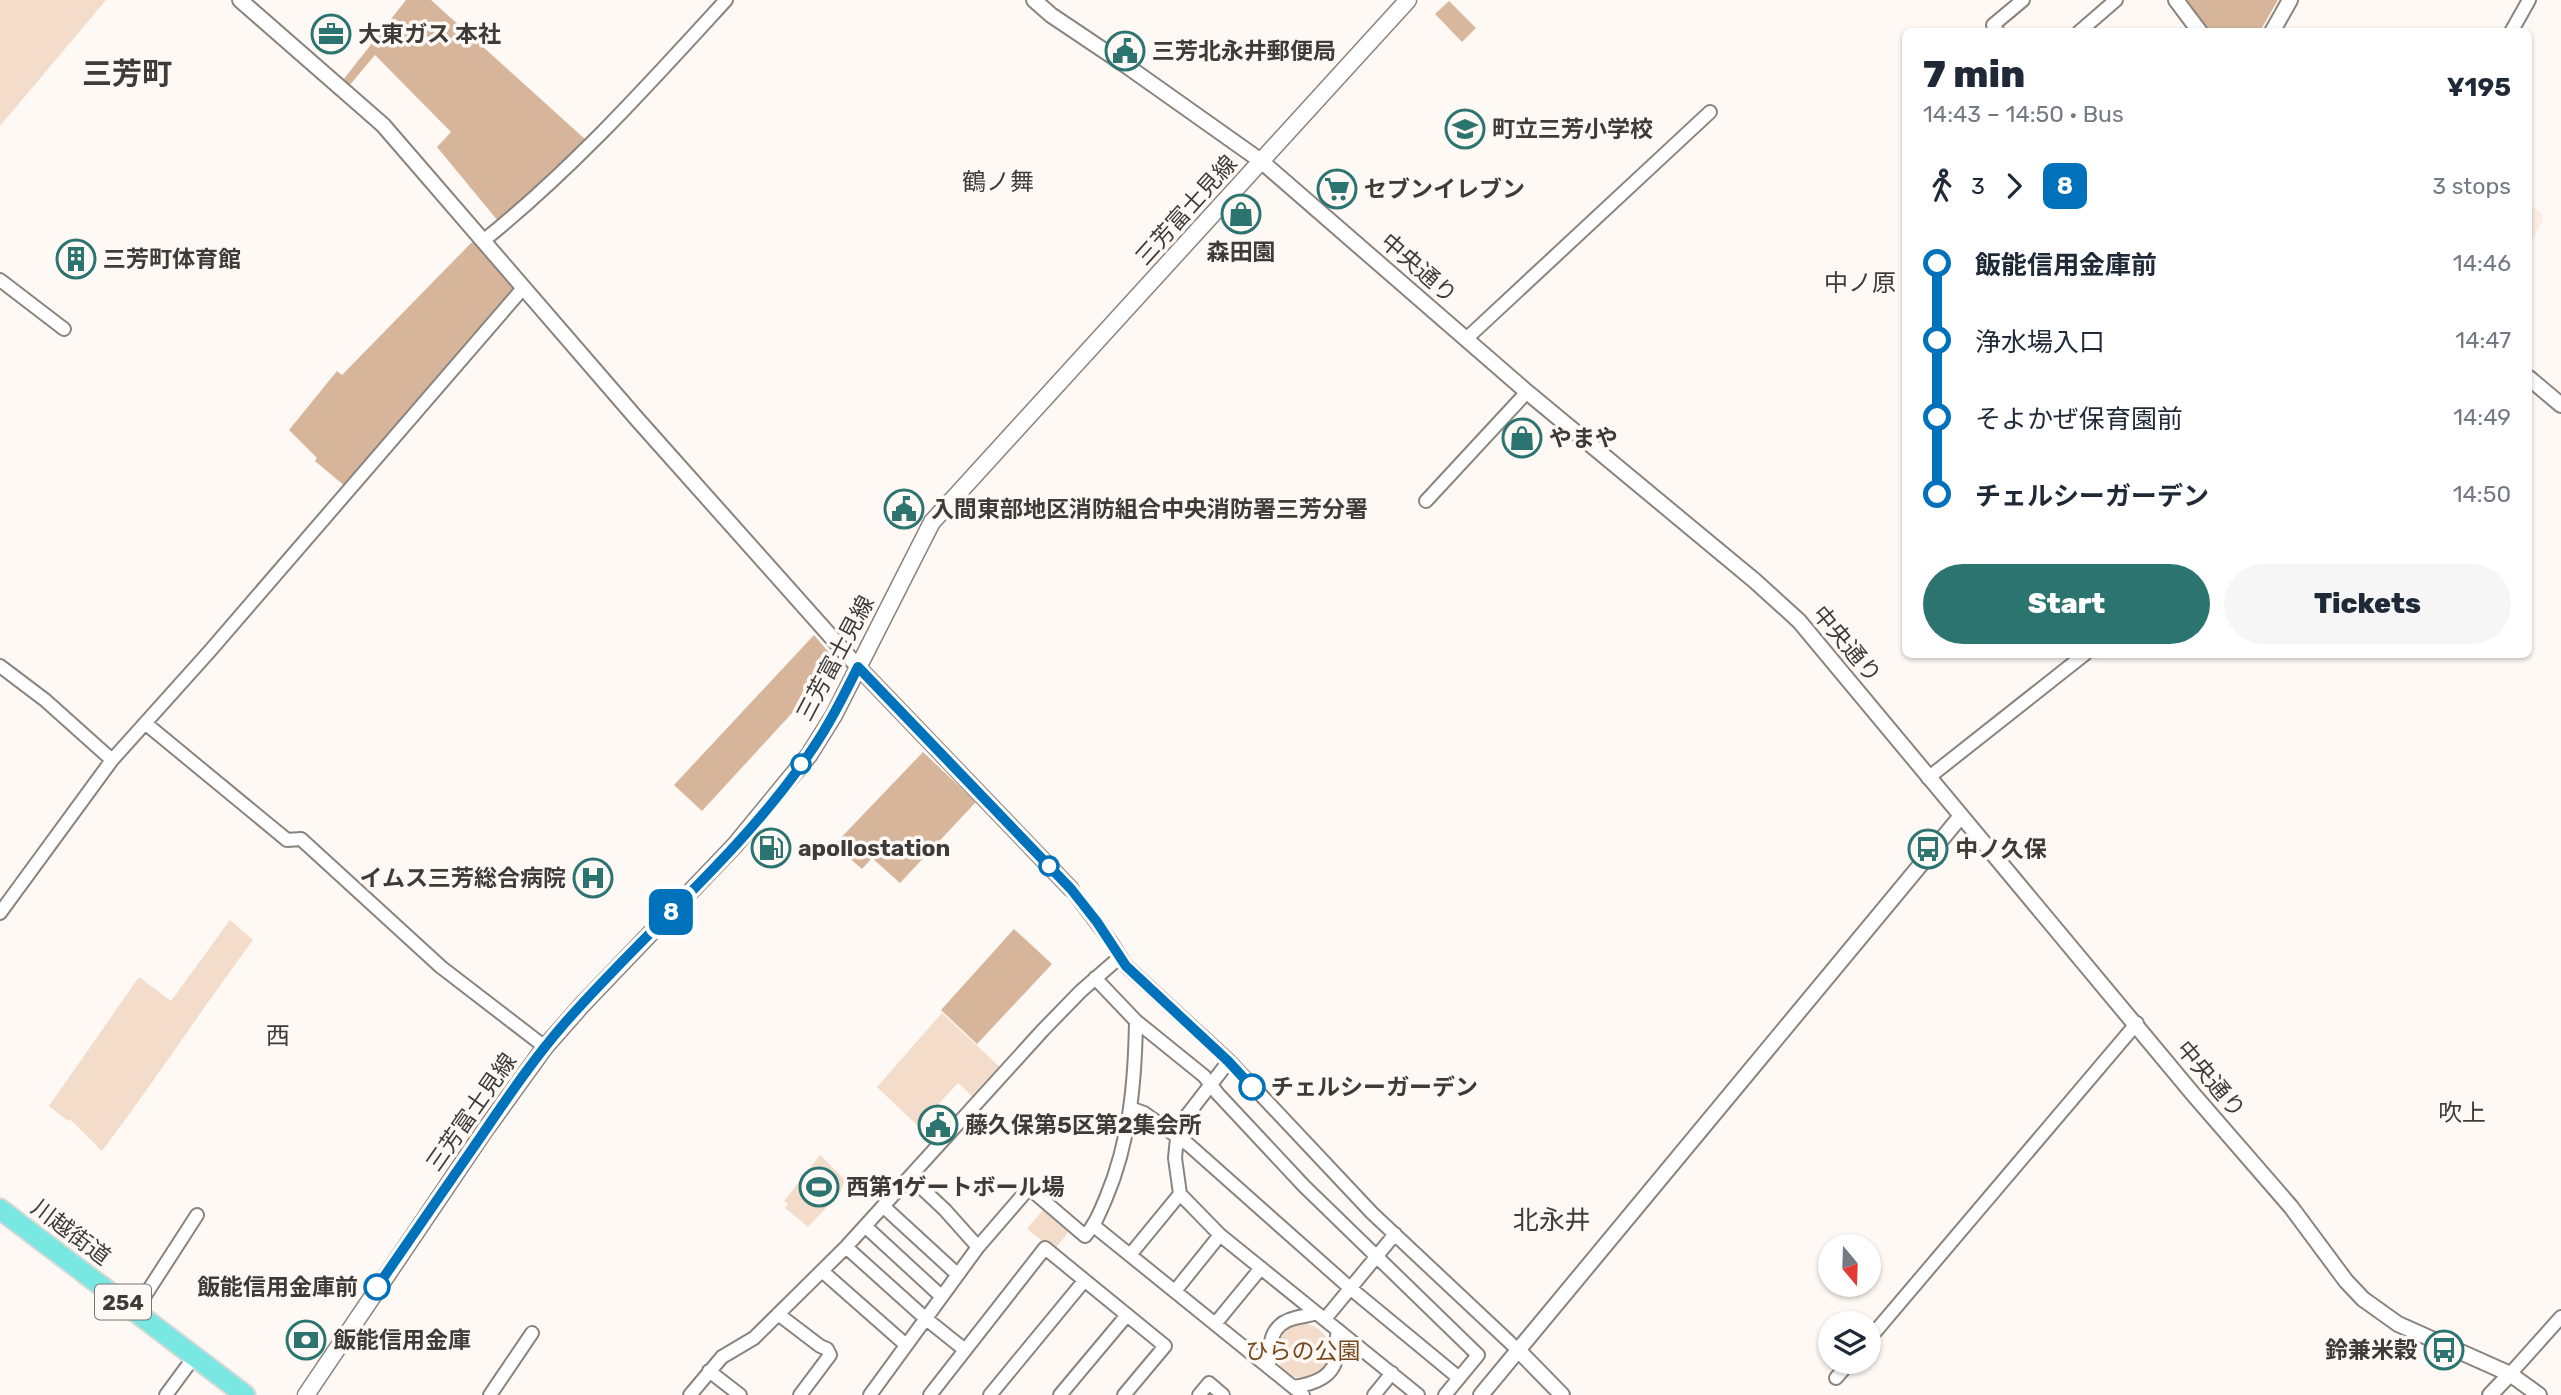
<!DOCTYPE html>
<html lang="en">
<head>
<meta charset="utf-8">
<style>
  :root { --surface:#fff; --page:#f6f6f7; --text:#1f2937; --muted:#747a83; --accent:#2b7470 }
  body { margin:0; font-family:Rubik,"Noto Sans JP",sans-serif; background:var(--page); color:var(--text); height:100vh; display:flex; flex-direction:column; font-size:26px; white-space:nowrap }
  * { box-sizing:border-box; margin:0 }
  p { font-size:23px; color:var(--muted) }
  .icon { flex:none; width:38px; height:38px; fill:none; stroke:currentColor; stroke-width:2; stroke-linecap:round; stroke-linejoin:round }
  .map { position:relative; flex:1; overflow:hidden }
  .details { position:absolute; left:1902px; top:28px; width:630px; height:630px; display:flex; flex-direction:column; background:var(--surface); border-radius:10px; box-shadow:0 2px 5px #0004 }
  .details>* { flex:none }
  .badge { padding:0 14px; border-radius:10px; font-size:24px; line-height:46px }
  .needle { width:46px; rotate:161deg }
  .controls { position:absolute; left:1818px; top:1234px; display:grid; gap:14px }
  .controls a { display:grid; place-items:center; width:63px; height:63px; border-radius:50%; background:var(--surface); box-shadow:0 2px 5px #0004; font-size:35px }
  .map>.badge { position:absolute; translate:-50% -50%; box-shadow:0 0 0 4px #fff }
  .legs { display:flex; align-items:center; gap:10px; height:77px; padding:0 21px; font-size:23px }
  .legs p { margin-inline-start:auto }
  .headline { display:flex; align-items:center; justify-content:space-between; height:119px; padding:0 21px }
  h1 { font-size:38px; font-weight:800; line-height:52px }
  .primary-button { display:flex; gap:14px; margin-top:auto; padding:14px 21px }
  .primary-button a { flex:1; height:80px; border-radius:42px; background:var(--accent); color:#fff; font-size:28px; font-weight:800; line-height:80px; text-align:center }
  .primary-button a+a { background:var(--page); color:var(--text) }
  ul { padding:0 21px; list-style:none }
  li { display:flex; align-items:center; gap:24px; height:77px; font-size:26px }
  li i { display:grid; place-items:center; width:10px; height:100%; margin:0 9px; background:currentColor }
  li i::after { content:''; width:18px; height:18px; margin:-9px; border:5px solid; border-radius:50%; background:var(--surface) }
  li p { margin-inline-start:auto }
  li:first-child i { background:linear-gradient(#0000 50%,currentColor 0) }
  li:last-child i { background:linear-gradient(currentColor 50%,#0000 0) }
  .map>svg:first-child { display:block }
  .built { fill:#fbede3 }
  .green { fill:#f3dcca }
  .forest { fill:#d6b59a }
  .water { fill:#d9b79d }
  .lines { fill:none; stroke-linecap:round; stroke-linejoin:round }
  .minor-casing { stroke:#8a847f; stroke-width:16 }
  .tertiary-casing { stroke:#8a847f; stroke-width:18 }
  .secondary-casing { stroke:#8a847f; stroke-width:19 }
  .trunk-casing { stroke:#d8d8d7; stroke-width:23 }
  .minor { stroke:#fff; stroke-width:12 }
  .tertiary { stroke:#fff; stroke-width:14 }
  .secondary { stroke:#fff; stroke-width:16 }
  .trunk { stroke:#7ae8e2; stroke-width:19 }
  .line-1-casing { stroke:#fff; stroke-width:16 }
  .line-1 { stroke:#0072bc; stroke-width:10 }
  .stop-1-dot { fill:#fff; stroke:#0072bc; stroke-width:3.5 }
  .labels { text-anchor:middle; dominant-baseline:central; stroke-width:7; stroke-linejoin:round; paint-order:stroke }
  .shield { fill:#fff9f5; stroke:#787471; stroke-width:2 }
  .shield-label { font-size:21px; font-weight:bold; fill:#3e3b39 }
  .poi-label { font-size:23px; font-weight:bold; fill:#3e3b39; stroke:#fff9f5; text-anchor:start }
  .street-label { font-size:23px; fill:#3e3b39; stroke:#fff9f5 }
  .stop-label { font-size:23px; font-weight:bold; fill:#3e3b39; stroke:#fff9f5; text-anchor:start }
  .park-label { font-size:23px; fill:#75481f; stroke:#fff9f5 }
  .neighbourhood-label { font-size:24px; fill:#3e3b39; stroke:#fff9f5 }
  .quarter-label { font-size:26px; fill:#3e3b39; stroke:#fff9f5 }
  .district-label { font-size:30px; font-weight:bold; fill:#3e3b39; stroke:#fff9f5 }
</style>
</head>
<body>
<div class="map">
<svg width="2561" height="1395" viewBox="0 0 2561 1395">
  <rect width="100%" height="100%" fill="#fff9f5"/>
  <path class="built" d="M2529 204 2541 212 2543 220 2529 246Z"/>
  <path class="green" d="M0 0H106L0 126Z
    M230 920 253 940C201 1010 154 1082 102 1151L70 1119 68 1121 49 1106 139 977 171 1001Z
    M942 1013 1002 1069 974 1098 958 1083 918 1126 877 1087Z
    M820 1155 845 1180 840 1193 808 1227 785 1208 788 1204 784 1201Z
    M1043 1210 1050 1215 1051 1213 1071 1229 1054 1250 1027 1229Z
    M1276 1351a27 27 0 1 1 54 0a27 27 0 1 1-54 0Z"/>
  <path class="forest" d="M406 0H431L586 140 498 221 437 147 451 132 375 55 349 86 343 80Z
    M2187 0H2278L2260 31 2210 32Z
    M473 241 516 291 346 487 315 461 317 458 289 430 337 371 342 375Z
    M814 635 838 663 702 811 674 785Z
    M923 752 976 802 900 883 872 858 862 869 834 845Z
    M1014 929 1052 964 977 1044 941 1010Z"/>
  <path class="water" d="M1449 1 1476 28 1462 42 1435 14Z"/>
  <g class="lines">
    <defs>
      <path id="minor" d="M1998 32 1993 25 2023 0
        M2079 32 2116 0
        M2511 32 2529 0
        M483 241C573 169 649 84 726 0
        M0 280 64 329
        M1466 339 1710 112
        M1426 501 1527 392
        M0 666 45 700 112 760
        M145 723 287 840 301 839 441 967 545 1047
        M1928 778 2085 654
        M1071 889 1111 942 1126 966 1229 1061 1372 1213 1519 1351
        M0 913 112 760 209 652 524 287
        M1095 978 1136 1021 1204 1076 1218 1094 1304 1186 1478 1355 1445 1395
        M1229 1061 1185 1118 1177 1138 1175 1158 1180 1194 1220 1235 1418 1395
        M1130 1108 1144 1113 1189 1145 1350 1288 1459 1378
        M910 1177 945 1210 978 1247
        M884 1207 957 1274
        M1094 1226 1303 1395
        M866 1227 941 1296
        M846 1247 925 1318 965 1350
        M1130 1255 1180 1194
        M822 1271 906 1345
        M1175 1291 1220 1235
        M135 1311 197 1215
        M778 1314 820 1346 827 1349 830 1355 800 1395
        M1325 1319 1395 1234
        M1215 1324 1261 1268
        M1869 1339 2137 1023
        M1269 1367C1269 1346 1269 1324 1295 1318 1302 1316 1309 1316 1316 1313
        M709 1371 740 1395
        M2510 1374 2561 1317
        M1836 1378 1850 1362
        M1293 1387C1314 1384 1336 1377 1337 1352 1337 1344 1336 1338 1338 1330
        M166 1395 194 1357
        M490 1395 532 1333
        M690 1395 722 1357 754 1338 846 1247 1043 1030 1081 991 1120 957
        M870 1395 978 1247 1029 1188 1085 1236C1095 1225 1100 1212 1106 1198 1130 1141 1135 1082 1136 1021
        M930 1395 1045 1248 1165 1346 1124 1395
        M990 1395 1084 1281
        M1060 1395 1127 1315
        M1199 1395 1209 1383 1223 1395
        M1374 1395 1392 1373"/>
      <path id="tertiary" d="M240 0 383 125 637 419 858 667 1071 889
        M1034 0 1051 15 1124 64 1261 161 1527 392 1755 581 1799 621 2193 1094 2291 1207 2346 1281 2363 1299 2398 1324 2510 1374 2539 1395
        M2176 0 2200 32
        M2272 32 2290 0
        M2529 378 2561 405
        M1519 1351 1562 1395
        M1481 1395 1961 816
        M2490 1395 2510 1374"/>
      <path id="secondary" d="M306 1395 483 1133 545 1047 582 1005 735 845 809 755 834 715 932 522 1408 0"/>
      <path id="trunk" d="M0 1209 245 1395"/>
    </defs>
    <use href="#minor" class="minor-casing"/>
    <use href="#tertiary" class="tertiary-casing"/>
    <use href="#secondary" class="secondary-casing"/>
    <use href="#trunk" class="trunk-casing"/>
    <use href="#minor" class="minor"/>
    <use href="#tertiary" class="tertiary"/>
    <use href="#secondary" class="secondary"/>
    <use href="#trunk" class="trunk"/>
  </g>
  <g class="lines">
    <defs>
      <path id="line-1" d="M377 1287C409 1241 441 1194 473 1148 502 1106 530 1063 564 1024 643 933 740 855 809 754 828 727 843 697 858 667L1071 889 1097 922 1126 966 1228 1061 1252 1087"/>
    </defs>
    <use href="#line-1" class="line-1-casing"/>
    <use href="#line-1" class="line-1"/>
  </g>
  <defs>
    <symbol id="office-ring" viewBox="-11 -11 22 22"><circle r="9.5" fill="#fff9f5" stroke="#2b7470" stroke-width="1.5"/><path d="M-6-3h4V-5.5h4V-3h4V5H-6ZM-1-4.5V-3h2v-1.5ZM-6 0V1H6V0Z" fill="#2b7470"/></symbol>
    <symbol id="civic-ring" viewBox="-11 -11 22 22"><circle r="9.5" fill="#fff9f5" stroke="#2b7470" stroke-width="1.5"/><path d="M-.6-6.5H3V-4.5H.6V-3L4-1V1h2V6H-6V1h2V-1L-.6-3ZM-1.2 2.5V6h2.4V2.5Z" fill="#2b7470"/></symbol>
    <symbol id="school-ring" viewBox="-11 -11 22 22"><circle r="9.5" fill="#fff9f5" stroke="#2b7470" stroke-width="1.5"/><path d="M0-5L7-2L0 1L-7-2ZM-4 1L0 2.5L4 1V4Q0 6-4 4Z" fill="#2b7470"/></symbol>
    <symbol id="supermarket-ring" viewBox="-11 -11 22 22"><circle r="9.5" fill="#fff9f5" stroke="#2b7470" stroke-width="1.5"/><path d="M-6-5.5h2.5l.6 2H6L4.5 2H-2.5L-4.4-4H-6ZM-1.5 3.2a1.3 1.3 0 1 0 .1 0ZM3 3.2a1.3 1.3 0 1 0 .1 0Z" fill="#2b7470"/></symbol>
    <symbol id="shop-ring" viewBox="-11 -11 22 22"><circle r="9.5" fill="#fff9f5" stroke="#2b7470" stroke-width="1.5"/><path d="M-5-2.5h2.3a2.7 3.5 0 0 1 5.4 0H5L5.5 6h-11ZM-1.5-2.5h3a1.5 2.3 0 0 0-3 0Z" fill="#2b7470"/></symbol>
    <symbol id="building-ring" viewBox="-11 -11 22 22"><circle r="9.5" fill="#fff9f5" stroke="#2b7470" stroke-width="1.5"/><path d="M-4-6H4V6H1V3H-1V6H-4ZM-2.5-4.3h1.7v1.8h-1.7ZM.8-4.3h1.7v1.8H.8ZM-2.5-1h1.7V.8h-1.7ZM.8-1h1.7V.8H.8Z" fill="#2b7470"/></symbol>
    <symbol id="fuel-ring" viewBox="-11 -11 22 22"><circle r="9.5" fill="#fff9f5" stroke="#2b7470" stroke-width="1.5"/><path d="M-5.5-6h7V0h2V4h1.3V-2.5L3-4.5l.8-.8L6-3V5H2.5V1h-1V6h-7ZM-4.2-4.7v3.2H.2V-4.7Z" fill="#2b7470"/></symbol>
    <symbol id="bus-ring" viewBox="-11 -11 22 22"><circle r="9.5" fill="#fff9f5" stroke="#2b7470" stroke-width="1.5"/><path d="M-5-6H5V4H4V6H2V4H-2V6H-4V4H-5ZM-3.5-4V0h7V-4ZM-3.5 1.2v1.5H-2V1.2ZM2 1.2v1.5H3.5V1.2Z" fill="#2b7470"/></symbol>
    <symbol id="hospital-ring" viewBox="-11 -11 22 22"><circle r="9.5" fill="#fff9f5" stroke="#2b7470" stroke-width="1.5"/><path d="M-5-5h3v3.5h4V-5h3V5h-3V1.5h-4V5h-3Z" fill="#2b7470"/></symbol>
    <symbol id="stadium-ring" viewBox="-11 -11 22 22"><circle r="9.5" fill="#fff9f5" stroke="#2b7470" stroke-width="1.5"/><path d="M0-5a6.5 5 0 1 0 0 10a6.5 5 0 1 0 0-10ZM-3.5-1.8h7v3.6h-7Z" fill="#2b7470"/></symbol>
    <symbol id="bank-ring" viewBox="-11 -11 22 22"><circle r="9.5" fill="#fff9f5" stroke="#2b7470" stroke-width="1.5"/><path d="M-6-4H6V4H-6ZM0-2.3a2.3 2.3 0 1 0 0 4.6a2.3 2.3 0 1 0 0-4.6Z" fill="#2b7470"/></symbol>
  </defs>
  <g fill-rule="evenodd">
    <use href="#office-ring" x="309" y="12" width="44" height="44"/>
    <use href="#civic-ring" x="1103" y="29" width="44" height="44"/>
    <use href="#school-ring" x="1443" y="107" width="44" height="44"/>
    <use href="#supermarket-ring" x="1315" y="167" width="44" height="44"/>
    <use href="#shop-ring" x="1219" y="192" width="44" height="44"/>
    <use href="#building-ring" x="54" y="237" width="44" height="44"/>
    <use href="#shop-ring" x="1500" y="416" width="44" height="44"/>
    <use href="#civic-ring" x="882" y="487" width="44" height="44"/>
    <use href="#fuel-ring" x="749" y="826" width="44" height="44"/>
    <use href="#bus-ring" x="1906" y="827" width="44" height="44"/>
    <use href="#hospital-ring" x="571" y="856" width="44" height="44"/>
    <use href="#civic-ring" x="916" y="1103" width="44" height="44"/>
    <use href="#stadium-ring" x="797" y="1165" width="44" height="44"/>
    <use href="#bank-ring" x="284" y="1318" width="44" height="44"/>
    <use href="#bus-ring" x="2422" y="1328" width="44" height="44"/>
  </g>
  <g class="stop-1-dot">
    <circle cx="801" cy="764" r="9"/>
    <circle cx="1049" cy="866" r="9"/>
    <circle cx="1252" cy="1087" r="12"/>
    <circle cx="377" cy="1287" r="12"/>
  </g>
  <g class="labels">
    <rect class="shield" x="95" y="1284.5" width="56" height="35" rx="5"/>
    <g class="shield-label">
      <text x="123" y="1302">254</text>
    </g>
    <g class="poi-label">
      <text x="358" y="34">大東ガス 本社</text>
      <text x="1152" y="51">三芳北永井郵便局</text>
      <text x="1492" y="129">町立三芳小学校</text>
      <text x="1364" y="189">セブンイレブン</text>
      <text x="1241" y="252" text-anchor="middle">森田園</text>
      <text x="103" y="259">三芳町体育館</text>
      <text x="1549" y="438">やまや</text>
      <text x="931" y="509">入間東部地区消防組合中央消防署三芳分署</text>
      <text x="798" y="848">apollostation</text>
      <text x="1955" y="849">中ノ久保</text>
      <text x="566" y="878" text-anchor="end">イムス三芳総合病院</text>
      <text x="965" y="1125">藤久保第5区第2集会所</text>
      <text x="846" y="1187">西第1ゲートボール場</text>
      <text x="333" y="1340">飯能信用金庫</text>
      <text x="2417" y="1350" text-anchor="end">鈴兼米穀</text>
    </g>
    <g class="street-label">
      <text transform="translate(1186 210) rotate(-48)">三芳富士見線</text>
      <text transform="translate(1419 268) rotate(41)">中央通り</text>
      <text transform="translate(1847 644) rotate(50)">中央通り</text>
      <text transform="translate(835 658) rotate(-62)">三芳富士見線</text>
      <text transform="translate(2211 1079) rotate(50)">中央通り</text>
      <text transform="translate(471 1112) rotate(-55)">三芳富士見線</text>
      <text transform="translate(71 1232) rotate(37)">川越街道</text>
    </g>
    <g class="stop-label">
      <text x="1271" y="1087">チェルシーガーデン</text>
      <text x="358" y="1287" text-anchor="end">飯能信用金庫前</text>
    </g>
    <g class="park-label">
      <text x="1303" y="1351">ひらの公園</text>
    </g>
    <g class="neighbourhood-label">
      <text x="998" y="182">鶴ノ舞</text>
      <text x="1860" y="283">中ノ原</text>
      <text x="278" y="1036">西</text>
      <text x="2462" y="1113">吹上</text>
    </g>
    <g class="quarter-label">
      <text x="1552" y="1220">北永井</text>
    </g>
    <g class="district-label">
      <text x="127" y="74">三芳町</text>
    </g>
  </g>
</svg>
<div class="controls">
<a><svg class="needle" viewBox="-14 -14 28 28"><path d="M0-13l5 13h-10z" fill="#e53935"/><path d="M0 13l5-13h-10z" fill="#747a83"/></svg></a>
<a><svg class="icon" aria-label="layers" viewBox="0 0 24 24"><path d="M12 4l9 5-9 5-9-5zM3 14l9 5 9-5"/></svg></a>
</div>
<b class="badge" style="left:671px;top:912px;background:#0072bc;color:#fff">8</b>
<section class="details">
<div class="headline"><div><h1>7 min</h1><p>14:43 – 14:50 · Bus</p></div><b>¥195</b></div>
<div class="legs"><svg class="icon" aria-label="walk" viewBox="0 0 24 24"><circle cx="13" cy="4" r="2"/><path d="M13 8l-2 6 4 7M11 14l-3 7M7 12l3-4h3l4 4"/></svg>3<svg class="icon" aria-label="forward" viewBox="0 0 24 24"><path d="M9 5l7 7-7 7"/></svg><b class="badge" style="background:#0072bc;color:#fff">8</b><p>3 stops</p></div>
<ul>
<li><i style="color:#0072bc"></i><b>飯能信用金庫前</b><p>14:46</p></li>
<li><i style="color:#0072bc"></i><span>浄水場入口</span><p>14:47</p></li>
<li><i style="color:#0072bc"></i><span>そよかぜ保育園前</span><p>14:49</p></li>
<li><i style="color:#0072bc"></i><b>チェルシーガーデン</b><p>14:50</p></li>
</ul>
<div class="primary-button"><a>Start</a><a>Tickets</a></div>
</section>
</div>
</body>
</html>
